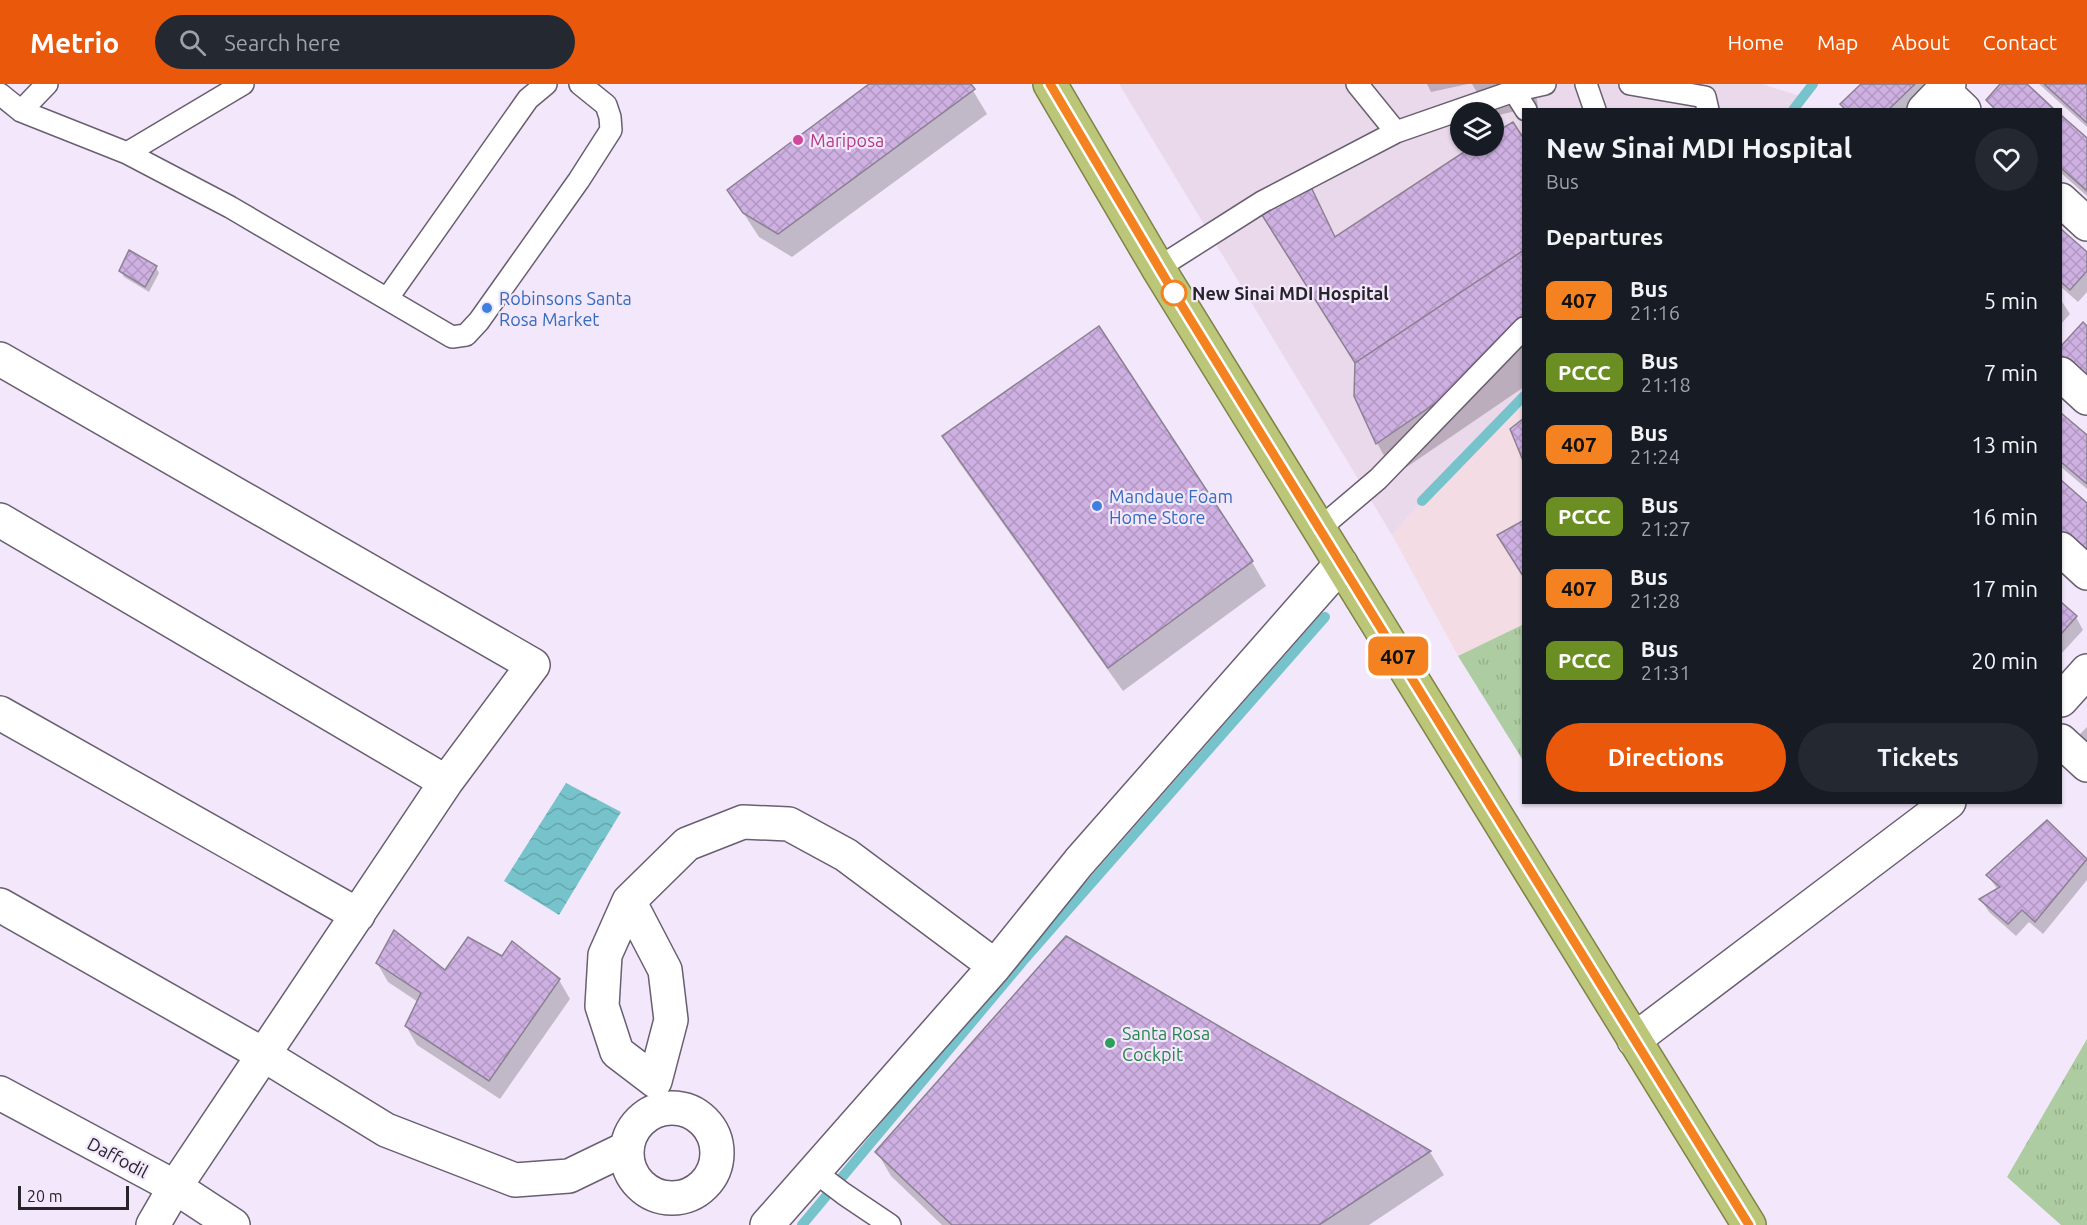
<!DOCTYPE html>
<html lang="en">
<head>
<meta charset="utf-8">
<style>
  :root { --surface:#171b24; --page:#242831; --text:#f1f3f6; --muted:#9ea1a6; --accent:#ea580c }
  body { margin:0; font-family:Ubuntu,sans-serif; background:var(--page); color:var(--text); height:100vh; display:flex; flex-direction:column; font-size:22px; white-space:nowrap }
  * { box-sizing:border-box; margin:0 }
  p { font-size:20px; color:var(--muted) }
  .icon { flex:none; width:33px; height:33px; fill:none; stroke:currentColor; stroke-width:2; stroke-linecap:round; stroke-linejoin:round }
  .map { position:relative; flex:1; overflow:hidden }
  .panel { position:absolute; left:1522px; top:24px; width:540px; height:696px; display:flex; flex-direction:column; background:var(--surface); border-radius:0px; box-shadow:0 2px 4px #0004 }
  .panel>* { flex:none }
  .badge { padding:0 12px; border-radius:9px; font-size:21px; line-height:39px }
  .controls { position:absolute; left:1450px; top:18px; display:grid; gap:12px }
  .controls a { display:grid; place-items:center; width:54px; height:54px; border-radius:50%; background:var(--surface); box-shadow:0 2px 4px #0004; font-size:30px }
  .scale { position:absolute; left:18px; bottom:15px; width:111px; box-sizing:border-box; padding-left:6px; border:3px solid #28242b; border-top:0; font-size:16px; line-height:21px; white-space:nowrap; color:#28242b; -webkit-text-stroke:4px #f3e8fb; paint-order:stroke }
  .map>.badge { position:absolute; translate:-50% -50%; box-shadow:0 0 0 3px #fff }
  h2 { padding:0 24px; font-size:22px; line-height:54px }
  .round { display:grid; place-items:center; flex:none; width:63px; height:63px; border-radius:32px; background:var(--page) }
  .summary { display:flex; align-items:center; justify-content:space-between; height:102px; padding:0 24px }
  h1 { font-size:28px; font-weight:700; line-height:45px }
  .cta { display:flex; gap:12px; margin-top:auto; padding:12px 24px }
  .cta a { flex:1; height:69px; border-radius:36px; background:var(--accent); color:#fff; font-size:24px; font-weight:700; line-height:69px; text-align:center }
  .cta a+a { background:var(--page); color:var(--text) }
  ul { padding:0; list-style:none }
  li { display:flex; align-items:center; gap:18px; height:72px; padding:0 24px }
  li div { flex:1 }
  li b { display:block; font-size:22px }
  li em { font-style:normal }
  li .badge { min-width:66px; font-weight:700; text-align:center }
  header { display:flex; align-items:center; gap:36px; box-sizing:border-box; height:84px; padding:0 30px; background:var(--accent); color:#fff }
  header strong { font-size:28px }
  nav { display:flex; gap:33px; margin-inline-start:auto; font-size:21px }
  .search { width:420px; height:54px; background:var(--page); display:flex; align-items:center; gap:15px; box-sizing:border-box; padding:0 21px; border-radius:33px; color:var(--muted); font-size:22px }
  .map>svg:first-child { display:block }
  .education { fill:#f4dce5 }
  .medical { fill:#ead9eb; fill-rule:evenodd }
  .grass { fill:url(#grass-tufts) }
  .water { fill:url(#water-waves) }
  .shadow { fill:#0003 }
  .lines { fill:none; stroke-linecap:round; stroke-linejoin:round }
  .stream { stroke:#76c3cb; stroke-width:10 }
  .building { fill:url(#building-cross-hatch); stroke:#8b8192; stroke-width:1.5 }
  .service-casing { stroke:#695f70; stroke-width:24 }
  .minor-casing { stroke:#695f70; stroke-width:36 }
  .trunk-casing { stroke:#7d8447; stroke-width:36 }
  .service { stroke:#fff; stroke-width:21 }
  .minor { stroke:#fff; stroke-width:33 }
  .trunk { stroke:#bcc678; stroke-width:33 }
  .line-casing { stroke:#fff; stroke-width:14 }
  .line { stroke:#f58220; stroke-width:9 }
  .hotel-dot { fill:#d1479c; stroke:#f3e8fb; stroke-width:2 }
  .stop-dot { fill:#fff; stroke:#f58220; stroke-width:3 }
  .shop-dot { fill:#3f7fe0; stroke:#f3e8fb; stroke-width:2 }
  .leisure-dot { fill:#2e9e5b; stroke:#f3e8fb; stroke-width:2 }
  .labels { text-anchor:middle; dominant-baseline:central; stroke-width:4.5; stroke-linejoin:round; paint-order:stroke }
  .hotel-label { font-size:18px; fill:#b23c85; stroke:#f3e8fb; text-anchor:start }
  .stop-label { font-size:18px; font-weight:bold; fill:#28242b; stroke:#f3e8fb; text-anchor:start }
  .shop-label { font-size:18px; fill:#366cbe; stroke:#f3e8fb; text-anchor:start }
  .leisure-label { font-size:18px; fill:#27864d; stroke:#f3e8fb; text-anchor:start }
  .street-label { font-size:18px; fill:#28242b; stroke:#f3e8fb }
</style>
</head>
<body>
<header>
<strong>Metrio</strong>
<div class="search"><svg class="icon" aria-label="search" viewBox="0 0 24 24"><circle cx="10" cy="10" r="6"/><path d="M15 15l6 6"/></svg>Search here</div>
<nav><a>Home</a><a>Map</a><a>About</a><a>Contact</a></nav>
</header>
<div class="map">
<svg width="2087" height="1141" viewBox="0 0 2087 1141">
  <defs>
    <pattern id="grass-tufts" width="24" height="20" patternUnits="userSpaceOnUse" patternTransform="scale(1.5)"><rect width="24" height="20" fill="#adcca1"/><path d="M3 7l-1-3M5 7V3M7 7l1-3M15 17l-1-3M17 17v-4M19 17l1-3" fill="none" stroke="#95af8b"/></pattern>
    <pattern id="water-waves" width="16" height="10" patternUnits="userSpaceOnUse" patternTransform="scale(1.5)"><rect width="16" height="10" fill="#76c3cb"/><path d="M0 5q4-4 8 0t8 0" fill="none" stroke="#66a7ae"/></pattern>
    <pattern id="building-cross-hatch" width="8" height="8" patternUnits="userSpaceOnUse" patternTransform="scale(1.5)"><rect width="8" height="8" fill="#ceb0e2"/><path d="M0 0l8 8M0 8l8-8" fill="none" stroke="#b197c2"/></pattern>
  </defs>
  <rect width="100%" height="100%" fill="#f3e8fb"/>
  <path class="education" d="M1524 312V540L1458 572 1392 451 1422 417Z"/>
  <path class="medical" d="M1119 0H1762L1803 13 1793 26H1524V312L1422 417 1392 451ZM1461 28H1494V62H1461Z"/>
  <path class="grass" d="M1524 540V678L1458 572Z
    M2087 955V1141H2061L2007 1093Z"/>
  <path class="water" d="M566 699 621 728 559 831 504 797Z"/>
  <path class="shadow" d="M871 0H969L987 30 792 173 759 153 729 107Z
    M1427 0H1468L1431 8Z
    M1472 0H1534L1538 22 1494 32V28H1489Z
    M1863 0H1935L1908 26H1846Z
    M2039 0H2087V43Z
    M2061 33 2087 56V112L2061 89Z
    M1494 51 1524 58V303L1395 391 1377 359 1356 312V281L1310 105 1336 154 1476 62H1494Z
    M2061 147 2087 170V208L2078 218 2061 203Z
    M156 183 159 189 149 208 124 193 121 187Z
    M2061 216 2070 230 2061 240Z
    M2061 331 2087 353V405L2061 383Z
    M944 353 1252 478 1266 502 1123 607 958 377Z
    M2061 520 2076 533 2083 546 2061 570Z
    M2087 643V663L2080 650Z
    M2087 775V796L2043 850 2029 838 2016 852 1989 828 1981 816 1998 806 1988 792Z
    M1066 854 1430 1068 1444 1091 1369 1141H942L891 1092 877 1068Z
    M503 874 559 896 570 915 500 1015 417 961 406 942 418 918 388 898 377 879 445 888Z"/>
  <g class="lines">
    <path class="stream" d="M1793 26 1813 0
      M1422 417 1524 312
      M802 1141 1023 877 1325 533"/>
  </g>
  <path class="building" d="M869 0H971L975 5 778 150 743 129 727 106Z
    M1861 0H1915L1888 26H1846L1840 20Z
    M2000 0H2027L2055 26H1996L1986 16Z
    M2044 0H2087V39Z
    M2061 31 2087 54V107L2061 84Z
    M1513 38 1524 55V166L1355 279 1262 131 1311 103 1335 153 1473 62H1494V49Z
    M2061 145 2087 168V187L2070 206 2061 198Z
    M129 166 157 182 145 203 119 187Z
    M1524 166V258L1376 360 1354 312 1355 279Z
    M2083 238 2087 242V295L2061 271V262Z
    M1099 242 1253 477 1108 584 942 352Z
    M2061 329 2087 351V400L2061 378Z
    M1524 334V379L1510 345Z
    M2061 396 2087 419V472L2061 450Z
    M1524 436V491L1523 492 1497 451Z
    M2061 518 2077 532 2061 550Z
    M2047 736 2087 775 2035 838 2022 826 2008 840 1979 815 2000 803 1986 791Z
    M394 846 445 886 468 853 502 872 512 857 560 895 489 997 405 942 421 909 376 879Z
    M1066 852 1431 1067 1319 1141H952L875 1068Z"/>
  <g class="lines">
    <defs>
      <path id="service" d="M1357 0 1396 48
        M1586 0 1595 26
        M1630 0 1705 13 1708 26
        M1514 7 1545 0
        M0 10 21 27 127 69 230 123 452 253 466 251 479 237 579 96 611 46 610 33 606 21 580 0
        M21 27 47 0
        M127 69 243 0
        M1158 184 1262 118 1396 48 1514 7 1526 26
        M387 215 528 15 546 0
        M1319 445 1378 395 1524 244
        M815 1088 844 1110 890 1141"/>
      <path id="minor" d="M1943 6 1964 26
        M1924 26 1949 0
        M2061 116 2087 140
        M0 275 533 581 446 698 175 1103 153 1141
        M2061 290 2087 314
        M0 436 446 698
        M2061 465 2087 489
        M2061 616 2087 587
        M0 629 358 831
        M2061 657 2087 681
        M629 817 665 886 671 936 655 997 617 968 602 922 605 871 629 817 687 760 743 738 789 740 846 771 995 882
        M0 821 264 971 386 1046 515 1096 569 1092 627 1064
        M1634 956 1949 718
        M0 1009 175 1103 233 1141
        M627 1069a45 45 0 1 1 90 0a45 45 0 1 1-90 0Z
        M767 1141 995 882 1079 778 1341 480"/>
      <path id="trunk" d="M1050 0 1158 184 1749 1141"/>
    </defs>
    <use href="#service" class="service-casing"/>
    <use href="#minor" class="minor-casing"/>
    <use href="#trunk" class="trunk-casing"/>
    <use href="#service" class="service"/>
    <use href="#minor" class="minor"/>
    <use href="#trunk" class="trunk"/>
  </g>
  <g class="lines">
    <defs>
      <path id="line" d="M1050 0 1171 204 1749 1141"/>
    </defs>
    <use href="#line" class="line-casing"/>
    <use href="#line" class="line"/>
  </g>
  <circle class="hotel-dot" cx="798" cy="56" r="6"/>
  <circle class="stop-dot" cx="1174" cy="209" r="12"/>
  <g class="shop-dot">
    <circle cx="487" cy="224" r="6"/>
    <circle cx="1097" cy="422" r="6"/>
  </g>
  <circle class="leisure-dot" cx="1110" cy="959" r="6"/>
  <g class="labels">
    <g class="hotel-label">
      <text x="810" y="56">Mariposa</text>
    </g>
    <g class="stop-label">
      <text x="1192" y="209">New Sinai MDI Hospital</text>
    </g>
    <g class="shop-label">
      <text x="499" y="214">Robinsons Santa<tspan x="499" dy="21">Rosa Market</tspan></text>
      <text x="1109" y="412">Mandaue Foam<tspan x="1109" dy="21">Home Store</tspan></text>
    </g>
    <g class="leisure-label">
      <text x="1122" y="949">Santa Rosa<tspan x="1122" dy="21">Cockpit</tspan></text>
    </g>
    <g class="street-label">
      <text transform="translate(118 1073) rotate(28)">Daffodil</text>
    </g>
  </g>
</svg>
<div class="controls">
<a><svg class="icon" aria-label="layers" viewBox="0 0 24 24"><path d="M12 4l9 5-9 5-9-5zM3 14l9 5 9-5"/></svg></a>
</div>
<div class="scale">20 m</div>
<b class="badge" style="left:1398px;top:572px;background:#f58220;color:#111">407</b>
<section class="panel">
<div class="summary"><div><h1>New Sinai MDI Hospital</h1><p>Bus</p></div><a class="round"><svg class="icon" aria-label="heart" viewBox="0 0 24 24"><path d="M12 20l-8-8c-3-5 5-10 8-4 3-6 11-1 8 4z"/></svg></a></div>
<h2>Departures</h2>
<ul>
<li><span class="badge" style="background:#f58220;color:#111">407</span><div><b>Bus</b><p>21:16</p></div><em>5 min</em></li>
<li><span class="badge" style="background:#6b8e23;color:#fff">PCCC</span><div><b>Bus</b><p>21:18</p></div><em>7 min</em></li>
<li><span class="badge" style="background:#f58220;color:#111">407</span><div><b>Bus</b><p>21:24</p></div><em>13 min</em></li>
<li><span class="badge" style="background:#6b8e23;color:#fff">PCCC</span><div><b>Bus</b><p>21:27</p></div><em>16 min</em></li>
<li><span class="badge" style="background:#f58220;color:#111">407</span><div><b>Bus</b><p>21:28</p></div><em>17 min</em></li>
<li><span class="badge" style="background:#6b8e23;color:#fff">PCCC</span><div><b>Bus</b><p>21:31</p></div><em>20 min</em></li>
</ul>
<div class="cta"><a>Directions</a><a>Tickets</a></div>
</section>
</div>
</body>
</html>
